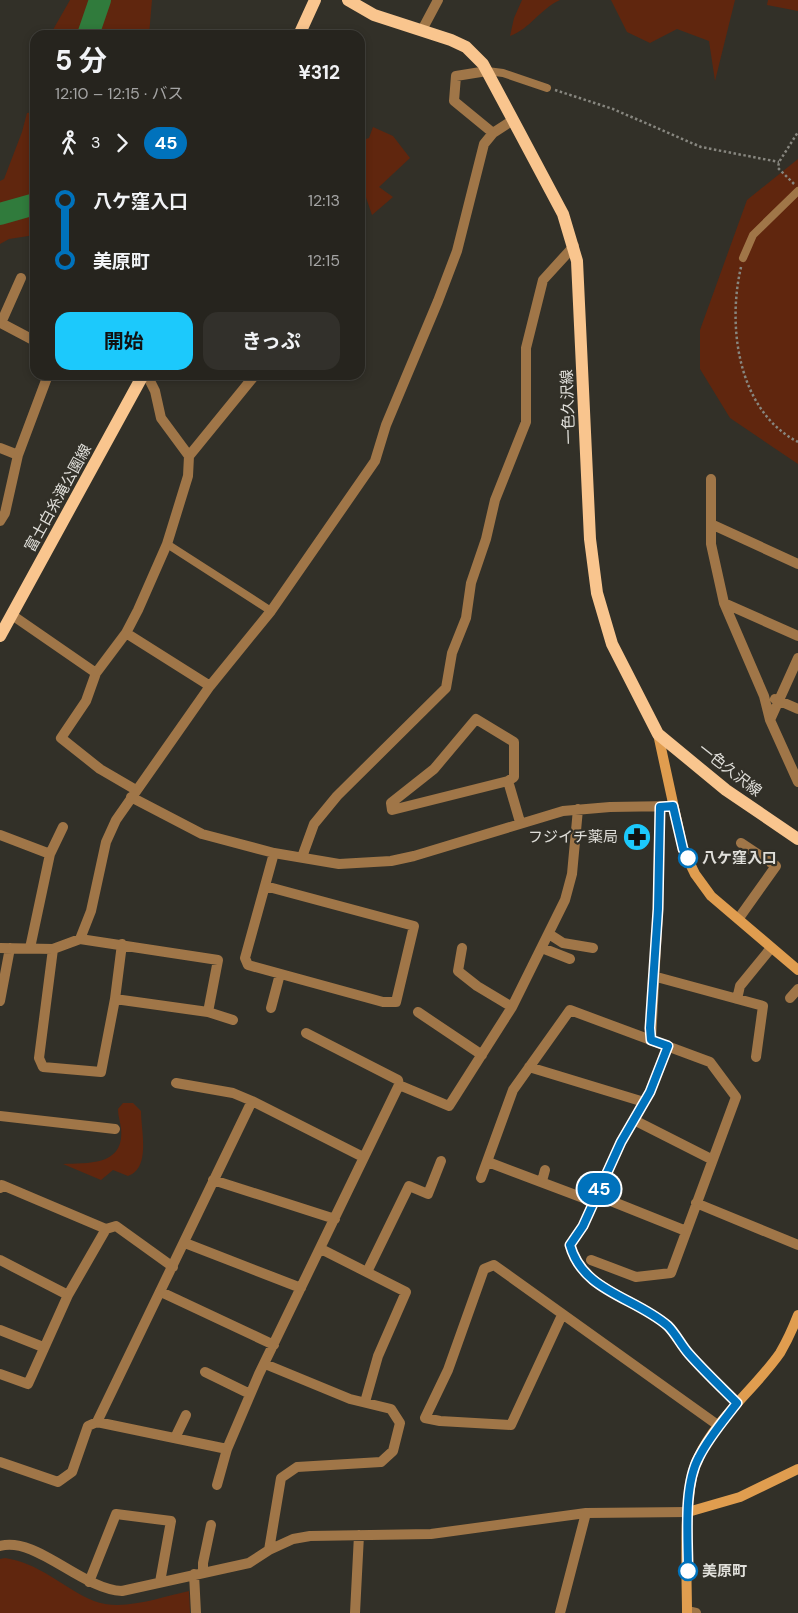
<!DOCTYPE html>
<html lang="ja">
<head>
<meta charset="utf-8">
<style>
  :root { --surface:#26241e; --page:#32302b; --text:#f1f3f6; --muted:#a4a4a4; --line:#42413c; --accent:#1cc9fc }
  body { margin:0; font-family:"DM Sans","Noto Sans JP",sans-serif; background:var(--page); color:var(--text); height:100vh; display:flex; flex-direction:column; font-size:19px; white-space:nowrap }
  * { box-sizing:border-box; margin:0 }
  p { font-size:16px; color:var(--muted) }
  .icon { flex:none; width:28px; height:28px; fill:none; stroke:currentColor; stroke-width:2; stroke-linecap:round; stroke-linejoin:round }
  .map { position:relative; flex:1; overflow:hidden }
  .sheet { position:absolute; left:30px; top:30px; width:335px; height:350px; display:flex; flex-direction:column; background:var(--surface); border-radius:15px; box-shadow:0 2px 8px #0003,0 0 0 1px var(--line) }
  .sheet>* { flex:none }
  .badge { padding:0 10px; border-radius:16px; font-size:18px; line-height:32px }
  .map>.badge { position:absolute; translate:-50% -50%; box-shadow:0 0 0 2px #fff }
  .legs { display:flex; align-items:center; gap:8px; height:55px; padding:0 25px; font-size:16px }
  .legs p { margin-inline-start:auto }
  .head { display:flex; align-items:center; justify-content:space-between; height:85px; padding:0 25px }
  h1 { font-size:28px; font-weight:700; line-height:38px }
  .cta { display:flex; gap:10px; margin-top:auto; padding:10px 25px }
  .cta a { flex:1; height:58px; border-radius:15px; background:var(--accent); color:#111; font-size:20px; font-weight:700; line-height:58px; text-align:center }
  .cta a+a { background:var(--page); color:var(--text) }
  ul { padding:0 25px; list-style:none }
  li { display:flex; align-items:center; gap:18px; height:60px; font-size:19px }
  li i { display:grid; place-items:center; width:8px; height:100%; margin:0 6px; background:currentColor }
  li i::after { content:''; width:12px; height:12px; margin:-6px; border:4px solid; border-radius:50%; background:var(--surface) }
  li p { margin-inline-start:auto }
  li:first-child i { background:linear-gradient(#0000 50%,currentColor 0) }
  li:last-child i { background:linear-gradient(currentColor 50%,#0000 0) }
  .map>svg:first-child { display:block }
  .green { fill:#60260e }
  .lines { fill:none; stroke-linecap:round; stroke-linejoin:round }
  .river { stroke:#307b3c; stroke-width:22 }
  .path { stroke:#87867f; stroke-width:2.5; stroke-dasharray:2.5 2.5; stroke-linecap:butt }
  .lane { stroke:#a07648; stroke-width:8 }
  .street { stroke:#a07648; stroke-width:10 }
  .secondary { stroke:#e09d4f; stroke-width:10 }
  .primary { stroke:#f9c58e; stroke-width:12 }
  .line-1-casing { stroke:#fff; stroke-width:11 }
  .line-1 { stroke:#0072bc; stroke-width:8 }
  .stop-1-dot { fill:#fff; stroke:#0072bc; stroke-width:2.5 }
  .labels { text-anchor:middle; dominant-baseline:central; stroke-width:4.5; stroke-linejoin:round; paint-order:stroke }
  .street-label { font-size:15px; fill:#e0dfda; stroke:#323028 }
  .poi-label { font-size:15px; fill:#e0dfda; stroke:#323028; text-anchor:end }
  .stop-label { font-size:15px; font-weight:bold; fill:#e0dfda; stroke:#323028; text-anchor:start }
</style>
</head>
<body>
<div class="map">
<svg width="798" height="1613" viewBox="0 0 798 1613">
  <rect width="100%" height="100%" fill="#323028"/>
  <path class="green" d="M70 0H152L149 35H50Z
    M522 0H560C540 9 530 29 510 36L514 18Z
    M611 0H735L715 81 709 41 677 29 650 43 627 32Z
    M768 0H798V11L767 5Z
    M35 112V235L9 239 0 244V181L4 179 22 132 27 113Z
    M373 127 393 136 410 158 379 187 393 197 372 215 360 180V141L369 138Z
    M798 159V464L730 418 700 369V330L747 200Z
    M123 1103H133L141 1111C141 1131 151 1168 128 1176L113 1170 101 1180 63 1164C89 1163 125 1166 121 1128 120 1121 118 1116 118 1109Z
    M5 1558C40 1563 63 1588 94 1601 122 1612 161 1597 189 1591L190 1613H0V1559Z"/>
  <g class="lines">
    <path class="river" d="M88 35 100 0
      M0 214 35 204"/>
    <path class="path" d="M555 90 613 109 701 147 779 162
      M794 184 778 168 779 162 798 132
      M741 267C727 327 738 411 798 442"/>
    <path class="lane" d="M487 71 503 73 547 88
      M743 258 753 235 798 191
      M167 544 271 611"/>
    <path class="street" d="M422 30 438 0
      M487 71 456 76 454 101 493 133
      M21 278 1 323 35 341
      M0 448 18 455
      M189 456 255 375
      M711 479V544L724 603 764 696 770 720 798 782
      M0 521 5 513 18 455 48 375
      M711 524 798 564
      M724 603 798 636
      M12 615 96 673 126 633 138 610 167 544 188 476 189 456 161 418 155 391 147 375
      M126 633 210 686
      M96 673 86 701 61 738 100 769 136 790
      M775 699 798 709
      M770 720 798 658
      M508 781 392 810 391 803 434 769 476 719 514 742V777L508 781 520 822
      M131 797 202 834 274 853 339 864 391 861 414 856 563 811 610 807 673 806
      M0 835 50 854
      M302 857 314 824 337 796 446 688 452 653 466 618 471 583 486 539 495 500 526 422V348L543 280 574 246
      M265 886 414 926 396 1002H383L248 965 245 958 274 853
      M739 918 776 866 741 843
      M549 934 563 943 593 948
      M80 939 218 960 208 1012 115 999
      M0 948 53 949 80 939 91 911 106 842 116 820 210 686 271 611 375 461 386 425 438 301 457 251 484 144 493 133 513 120
      M30 948 50 854 63 827
      M462 948 458 971 477 986 512 1007
      M542 948 570 959
      M53 949 39 1058 43 1067 101 1072 115 999 122 944
      M653 976 763 1006 756 1057
      M790 998 798 989
      M737 999 740 986 771 948
      M0 1001 10 948
      M271 1008 280 974
      M208 1012 233 1020
      M418 1012 482 1055
      M306 1033 398 1080 399 1085
      M651 1040 658 909 660 807
      M668 1046 650 1092 621 1142 583 1226 570 1245C584 1292 635 1297 668 1326 676 1334 681 1345 689 1354 704 1371 721 1387 737 1403
      M529 1067 644 1102
      M176 1083 233 1093 252 1101
      M0 1116 115 1129
      M634 1120 711 1159
      M488 1162 594 1202
      M481 1178 513 1090 570 1010 710 1062 736 1097 671 1273 636 1277 591 1260
      M213 1180 335 1219
      M542 1181 545 1170
      M0 1188 2 1185 106 1229 116 1226 173 1267
      M596 1195 686 1231
      M696 1203 798 1245
      M185 1243 301 1288
      M321 1249 406 1292 378 1356 365 1402
      M0 1260 68 1295
      M367 1272 409 1186 428 1194 441 1161
      M161 1292 274 1345
      M562 1315 511 1425 440 1421 425 1418 448 1370 484 1269 494 1265 719 1426
      M0 1330 43 1347
      M265 1364 350 1399 391 1409 400 1423 393 1451 381 1462 297 1467 281 1478 269 1550
      M205 1372 250 1394
      M0 1374 28 1384 68 1295 106 1229
      M97 1422 252 1101 363 1157
      M175 1438 186 1415
      M0 1462 58 1482 72 1472 88 1426 97 1422 227 1449 259 1374 399 1085 449 1106 512 1007 565 900 572 874 578 809
      M217 1485 227 1449
      M0 1546C36 1536 81 1589 122 1591L249 1563 269 1550 293 1539 310 1536 431 1534 586 1513 688 1512
      M203 1573V1563L211 1525
      M194 1574 196 1613
      M89 1582 116 1514 171 1521 160 1582
      M687 1611 696 1613
      M355 1613 359 1535
      M560 1613 586 1513"/>
    <path class="secondary" d="M658 734 683 849 695 874 711 896 798 970
      M688 1512 740 1497 798 1469
      M687 1613C687 1575 682 1491 698 1458 717 1417 755 1389 780 1353 787 1341 793 1328 798 1315"/>
    <path class="primary" d="M348 0 374 15 451 40 466 47 483 64 513 120 563 214 577 261 590 539 597 593 612 644 658 734 726 790 798 839
      M299 35 315 0
      M0 636 143 375"/>
  </g>
  <g class="lines">
    <defs>
      <path id="line-1" d="M688 1571C688 1538 683 1486 699 1457 709 1437 724 1420 737 1403 721 1387 704 1371 689 1354 681 1345 676 1334 668 1326 635 1297 583 1292 570 1245L583 1226 621 1142 650 1092 668 1046 651 1040 650 1028 658 909 660 807 673 806 683 849 688 858"/>
    </defs>
    <use href="#line-1" class="line-1-casing"/>
    <use href="#line-1" class="line-1"/>
  </g>
  <defs>
    <symbol id="pharmacy-disc" viewBox="-11 -11 22 22"><circle r="9.5" fill="#1cc9fc" stroke="#323028"/><path d="M-2-6h4v4h4v4h-4v4h-4v-4h-4v-4h4Z" fill="#111"/></symbol>
  </defs>
  <g fill-rule="evenodd">
    <use href="#pharmacy-disc" x="621" y="821" width="32" height="32"/>
  </g>
  <g class="stop-1-dot">
    <circle cx="688" cy="858" r="9"/>
    <circle cx="688" cy="1571" r="9"/>
  </g>
  <g class="labels">
    <g class="street-label">
      <text transform="translate(568 407) rotate(-92)">一色久沢線</text>
      <text transform="translate(58 498) rotate(-61)">富士白糸滝公園線</text>
      <text transform="translate(730 770) rotate(38)">一色久沢線</text>
    </g>
    <g class="poi-label">
      <text x="618" y="837">フジイチ薬局</text>
    </g>
    <g class="stop-label">
      <text x="702" y="858">八ケ窪入口</text>
      <text x="702" y="1571">美原町</text>
    </g>
  </g>
</svg>
<b class="badge" style="left:599px;top:1189px;background:#0072bc;color:#fff">45</b>
<section class="sheet">
<div class="head"><div><h1>5 分</h1><p>12:10 – 12:15 · バス</p></div><b>¥312</b></div>
<div class="legs"><svg class="icon" aria-label="walk" viewBox="0 0 24 24"><circle cx="13" cy="4" r="2"/><path d="M13 8l-2 6 4 7M11 14l-3 7M7 12l3-4h3l4 4"/></svg>3<svg class="icon" aria-label="forward" viewBox="0 0 24 24"><path d="M9 5l7 7-7 7"/></svg><b class="badge" style="background:#0072bc;color:#fff">45</b></div>
<ul>
<li><i style="color:#0072bc"></i><b>八ケ窪入口</b><p>12:13</p></li>
<li><i style="color:#0072bc"></i><b>美原町</b><p>12:15</p></li>
</ul>
<div class="cta"><a>開始</a><a>きっぷ</a></div>
</section>
</div>
</body>
</html>
